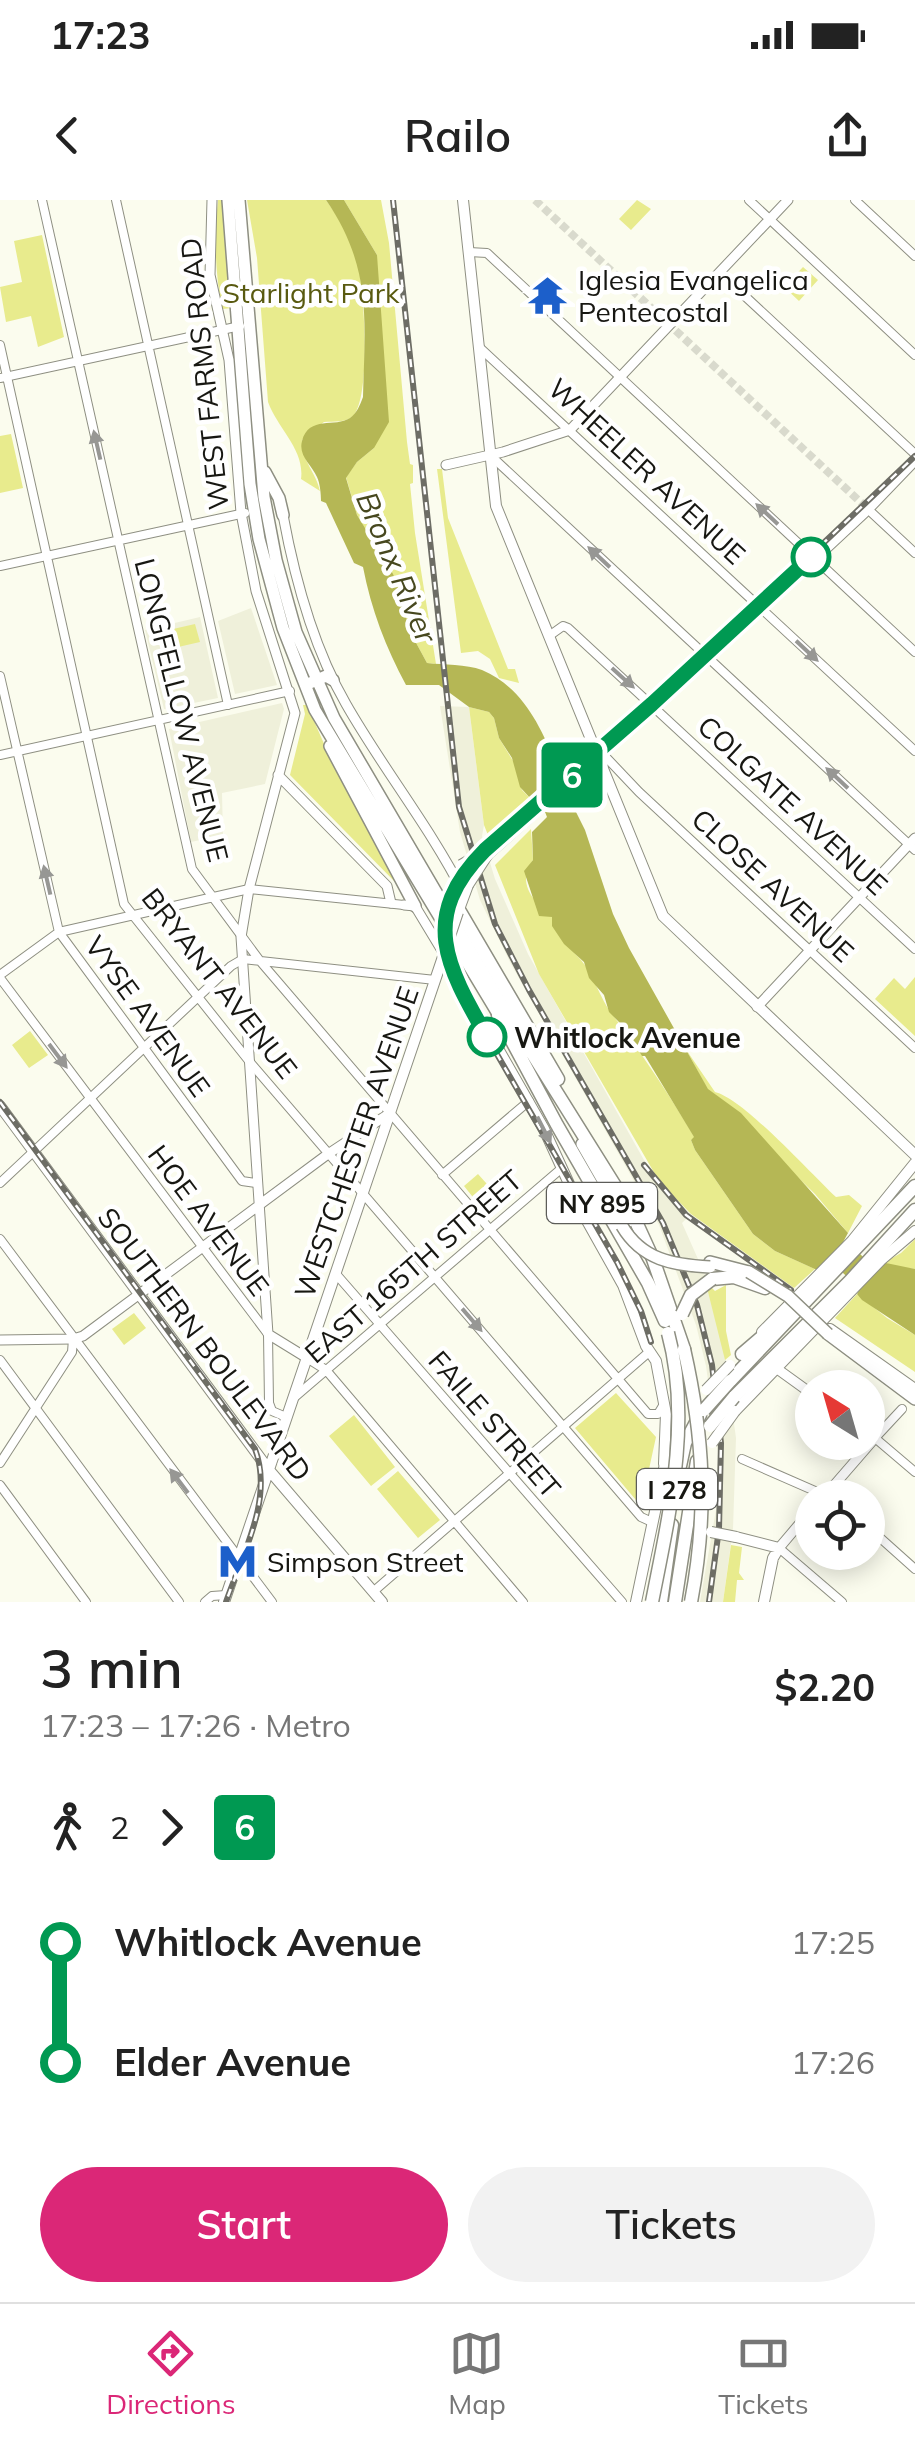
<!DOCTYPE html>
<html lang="en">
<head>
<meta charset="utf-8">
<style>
  :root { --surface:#fff; --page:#f2f2f2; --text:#222; --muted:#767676; --line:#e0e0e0; --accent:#db2777 }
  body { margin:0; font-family:Mulish,sans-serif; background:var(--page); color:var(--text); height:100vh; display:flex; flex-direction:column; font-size:38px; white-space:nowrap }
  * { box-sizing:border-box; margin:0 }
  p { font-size:32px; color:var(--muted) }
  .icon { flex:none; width:55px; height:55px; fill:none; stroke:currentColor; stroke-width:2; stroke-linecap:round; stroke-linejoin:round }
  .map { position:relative; height:1402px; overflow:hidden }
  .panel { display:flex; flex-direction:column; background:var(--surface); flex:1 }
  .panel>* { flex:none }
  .badge { padding:0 20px; border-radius:8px; font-size:35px; line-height:65px }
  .needle { width:65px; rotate:323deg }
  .fabs { position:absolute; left:795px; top:1170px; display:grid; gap:20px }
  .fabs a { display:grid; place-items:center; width:90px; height:90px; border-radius:50%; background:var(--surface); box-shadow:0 5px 25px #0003; font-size:50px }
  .map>.badge { position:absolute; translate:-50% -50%; box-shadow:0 0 0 5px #fff }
  .legs { display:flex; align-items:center; gap:15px; height:110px; padding:0 40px; font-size:32px }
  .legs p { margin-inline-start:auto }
  .headline { display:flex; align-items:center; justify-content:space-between; height:170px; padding:0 40px }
  h1 { font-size:55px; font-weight:600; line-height:75px }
  .cta { display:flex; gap:20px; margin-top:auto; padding:20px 40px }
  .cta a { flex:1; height:115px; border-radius:60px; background:var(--accent); color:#fff; font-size:40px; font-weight:600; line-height:115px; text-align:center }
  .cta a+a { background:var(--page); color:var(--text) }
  ul { padding:0 40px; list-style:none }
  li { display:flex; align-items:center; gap:35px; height:120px; font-size:38px }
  li i { display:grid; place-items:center; width:15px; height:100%; margin:0 12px; background:currentColor }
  li i::after { content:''; width:25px; height:25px; margin:-12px; border:8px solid; border-radius:50%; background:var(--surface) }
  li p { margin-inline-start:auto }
  li:first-child i { background:linear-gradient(#0000 50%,currentColor 0) }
  li:last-child i { background:linear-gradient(currentColor 50%,#0000 0) }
  .status { display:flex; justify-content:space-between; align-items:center; height:70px; padding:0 50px; background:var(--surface); direction:ltr }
  .status svg { height:28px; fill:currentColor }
  header { display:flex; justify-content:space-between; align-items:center; height:130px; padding:0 40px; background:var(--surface); font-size:45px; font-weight:600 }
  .dock { display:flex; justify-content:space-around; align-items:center; height:140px; border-top:2px solid var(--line); background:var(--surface); font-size:28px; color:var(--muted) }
  .dock a { display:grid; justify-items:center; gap:5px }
  .dock .selected { color:var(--accent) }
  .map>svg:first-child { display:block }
  .built { fill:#eff0da }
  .green { fill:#e8eb8d }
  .water { fill:#b5b755 }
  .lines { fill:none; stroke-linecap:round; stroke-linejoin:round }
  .minor-tunnel { stroke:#d9dacd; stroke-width:8; stroke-dasharray:8 4; stroke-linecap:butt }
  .minor-casing { stroke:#8e8f82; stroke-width:10 }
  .tertiary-casing { stroke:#8e8f82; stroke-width:11 }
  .secondary-casing { stroke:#8e8f82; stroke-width:12 }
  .primary-casing { stroke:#8e8f82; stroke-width:14 }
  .motorway-casing { stroke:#8e8f82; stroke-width:15 }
  .minor { stroke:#fff; stroke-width:8 }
  .tertiary { stroke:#fff; stroke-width:9 }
  .secondary { stroke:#fff; stroke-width:10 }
  .primary { stroke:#fff; stroke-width:11 }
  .motorway { stroke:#fff; stroke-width:12 }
  .rail-casing { stroke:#6d6d65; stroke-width:6 }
  .rail { stroke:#fff; stroke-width:2.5; stroke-dasharray:8; stroke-linecap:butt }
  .secondary-bridge-casing { stroke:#8e8f82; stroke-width:12; stroke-linecap:butt }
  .primary-bridge-casing { stroke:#8e8f82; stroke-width:14; stroke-linecap:butt }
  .motorway-bridge-casing { stroke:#8e8f82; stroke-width:15; stroke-linecap:butt }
  .secondary-bridge { stroke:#fff; stroke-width:10 }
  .primary-bridge { stroke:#fff; stroke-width:11 }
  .motorway-bridge { stroke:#fff; stroke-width:12 }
  .oneway { fill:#979794 }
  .line-1-casing { stroke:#fff; stroke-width:22 }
  .line-1 { stroke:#009952; stroke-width:15 }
  .stop-1-dot { fill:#fff; stroke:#009952; stroke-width:5 }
  .labels { text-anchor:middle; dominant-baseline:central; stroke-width:9; stroke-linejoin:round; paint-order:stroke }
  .shield { fill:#fff; stroke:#5d5d59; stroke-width:2.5 }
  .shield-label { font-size:25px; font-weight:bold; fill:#171712 }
  .poi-label { font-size:28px; fill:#171712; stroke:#fff; text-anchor:start }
  .park-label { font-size:28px; fill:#595a10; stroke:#fff }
  .street-label { font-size:28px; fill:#171712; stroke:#fff }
  .stop-label { font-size:28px; font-weight:bold; fill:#171712; stroke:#fff; text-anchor:start }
  .water-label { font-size:30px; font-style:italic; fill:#47481f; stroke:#fff }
</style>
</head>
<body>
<div class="status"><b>17:23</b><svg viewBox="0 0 49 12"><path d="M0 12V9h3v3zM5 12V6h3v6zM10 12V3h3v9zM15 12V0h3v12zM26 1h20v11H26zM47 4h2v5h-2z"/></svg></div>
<header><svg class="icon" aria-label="back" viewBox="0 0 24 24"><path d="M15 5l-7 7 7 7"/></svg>Railo<svg class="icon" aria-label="share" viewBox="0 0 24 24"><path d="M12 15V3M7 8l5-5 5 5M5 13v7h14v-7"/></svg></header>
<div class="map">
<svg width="915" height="1402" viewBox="0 0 915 1402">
  <rect width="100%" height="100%" fill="#fbfcee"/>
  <path class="built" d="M251 408 277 485 235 494 218 421Z
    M200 417 218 498 164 509 145 430Z
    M282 503 284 509 265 584 222 593 223 635 191 642 169 529Z
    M440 506 469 507 484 625 482 636 495 679 528 754 644 960 665 990 691 1014 682 1023 710 1086 707 1088 724 1151 736 1238 733 1329 723 1402H700L717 1304 718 1252 706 1166 696 1125 659 1025 511 764 480 700 460 632Z"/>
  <path class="green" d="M218 0H222L233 108 222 109C215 72 214 38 218 0Z
    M247 0H326C338 17 349 34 356 55 364 81 372 196 353 216 345 223 334 221 324 222L302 240C301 260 316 272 320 291L301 279C305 250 278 229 268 202L257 58Z
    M344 0H381L389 43 407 242 410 264 413 265V283L410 284 415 333 436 464 427 463 408 428 404 403 357 315 346 277 357 262 374 248 377 55Z
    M637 0 651 9 631 30 619 19Z
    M42 35 64 137 38 147 31 116 6 122 0 87 22 82 14 41Z
    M803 67 818 80 799 101 784 87Z
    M11 234 23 288 0 293V236Z
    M437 269H442L448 318 508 469H515L519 483 499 478 490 459 478 451 461 453Z
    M195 424 200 442 165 450 160 432Z
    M303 505H307L325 546 396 683 290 575 305 514Z
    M469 507 489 512 494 518 499 538 515 564 522 590 531 599 488 635 484 625Z
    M531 629 533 660C516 683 533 701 552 717 555 737 568 745 581 760 594 775 600 799 612 814 642 854 669 894 695 938L691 940 695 950 753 1034 775 1051 815 1069 794 1088 691 1014 659 981 539 774 495 665Z
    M915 777V836L875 799 894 778 905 789Z
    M30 831 48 855 29 868 12 845Z
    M685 848 715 892C744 899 811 974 836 997L849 995 862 1006 848 1033 815 994 708 890Z
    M478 974 495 993 480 1006 464 986Z
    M915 1039V1069L893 1067 885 1062 901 1053Z
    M726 1085V1131L731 1155 725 1160 707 1088 710 1086 715 1091Z
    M857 1094 887 1118 915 1135V1172L835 1118Z
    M134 1113 146 1128 124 1145 112 1129Z
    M616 1193 656 1237 641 1306 575 1228Z
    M354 1215 395 1267 371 1286 329 1236Z
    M398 1271 440 1320 418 1338 377 1289Z
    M731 1345 742 1347 739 1373 744 1380H737L735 1402H723Z"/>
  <path class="water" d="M326 0H344L377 55 389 222 374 248 357 262 346 278 357 315 393 374 404 403 408 428 427 463C444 465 466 464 482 470 526 489 543 532 560 574L551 582 566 608 572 604 585 630 613 714 629 748 708 889 741 913 848 1033 842 1044 856 1057 860 1054 878 1071 886 1063 915 1069V1135L862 1100 857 1094 860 1089 842 1072 838 1077 823 1064 817 1070 775 1051 753 1034 695 950 691 940 694 937 645 856H642L623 826 609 812 604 795 589 778 584 762 564 744 552 726V717L539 716 524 671 533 660 532 632 547 617 538 594 531 599 520 587 512 558 499 538 494 518 489 512 469 507 439 485H406C386 448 371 409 363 367L354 363 326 303 321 301C321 294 320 283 317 277 312 265 298 256 302 241 309 215 335 228 350 218 357 213 360 205 363 197 365 119 372 67 326 0Z"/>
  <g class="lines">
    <path class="minor-tunnel" d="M535 0 869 310"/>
    <defs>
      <path id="minor" d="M42 0 192 669 260 761 648 1214H658L664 1204
        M116 0 228 505
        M749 0 915 155
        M855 0 915 56
        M469 52 487 53 915 452
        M720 73 915 254
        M0 145 124 704 249 861 641 1317 652 1322
        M479 147 915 551
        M0 178 240 126
        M490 255 915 650
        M872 313 915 353
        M0 366 245 313
        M549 436 563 426 568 428 915 749
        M0 476 59 732 242 981 256 983
        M602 553 639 592 915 848
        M0 555 290 491
        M0 775 59 732 249 689 404 705
        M0 778 268 1134 269 1203 272 1211 286 1217
        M442 975 529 901
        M0 983 231 766 243 759 435 780
        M0 1039 272 1402
        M336 1074 622 1402
        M307 1158 326 1170 523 1402
        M0 1160 179 1402
        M296 1196 562 968
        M902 1209 875 1238 915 1272
        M742 1259 831 1298
        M0 1263 72 1152 73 1139
        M0 1285 86 1402
        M868 1327 915 1369
        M779 1348 842 1402
        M374 1391 649 1152
        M205 1402 212 1396 226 1395"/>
      <path id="tertiary" d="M212 0 210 75 229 160 241 313 256 391 295 513 249 689 241 737 268 1134 307 1158
        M446 265 503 252 570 230 788 0
        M283 315C295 380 313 447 346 504 383 569 430 627 464 694
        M278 575 387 686 391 703
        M404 705 415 706 444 754
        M757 807 915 638
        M0 1140 73 1139 83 1136 328 954 390 913
        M776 1168 812 1194
        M823 1298 875 1238 868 1232
        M779 1348 812 1309"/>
      <path id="secondary" d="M463 0 496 306 663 716 915 955
        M488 654 704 462 868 309 915 260
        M458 712 468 685
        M444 754 544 929 581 1010 623 1085 646 1146 656 1161 666 1214 664 1264
        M0 906 269 1270 382 1402
        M830 1129 915 1189
        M762 1132 852 1041 915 963
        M735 1211 881 1060 915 1031
        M736 1337 779 1348 773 1358 764 1402
        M224 1402 448 742
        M636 1402 666 1259"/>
      <path id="primary" d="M228 0 250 284 259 339 283 428 315 510 503 822
        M239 0 264 297 276 360 296 432 334 518 511 820
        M265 272 279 298 283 315
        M310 483 326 476 333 480
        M330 546 415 706
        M582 944 627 1022
        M710 1062 749 1072
        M828 1134 915 1199"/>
      <path id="motorway" d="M459 710 558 879
        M507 813 632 1013 653 1059 684 1149
        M498 815 557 925 648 1083 665 1121
        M712 1079 734 1077 765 1088
        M742 1154 770 1130
        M730 1181 915 986
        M734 1197 850 1081 915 1010
        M680 1266 685 1243 700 1215
        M661 1402 672 1325
        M675 1402 697 1261"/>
    </defs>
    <use href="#minor" class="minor-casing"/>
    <use href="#tertiary" class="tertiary-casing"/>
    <use href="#secondary" class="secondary-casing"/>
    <use href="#primary" class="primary-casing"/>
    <use href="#motorway" class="motorway-casing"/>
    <use href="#minor" class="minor"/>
    <use href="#tertiary" class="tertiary"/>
    <use href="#secondary" class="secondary"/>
    <use href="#primary" class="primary"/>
    <use href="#motorway" class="motorway"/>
    <defs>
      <path id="rail" d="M393 0 459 607 495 724 529 790 663 1023 697 1105 712 1165 721 1243 719 1329 709 1402
        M0 902 255 1249C274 1299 242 1355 226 1402
        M644 965 686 1015 791 1090
        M651 1142 641 1111 617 1062 457 785C436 735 447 688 485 650L672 487 915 256"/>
    </defs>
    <use href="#rail" class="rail-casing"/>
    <use href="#rail" class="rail"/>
    <defs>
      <path id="secondary-bridge" d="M461 665 487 650
        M468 685 488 654
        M448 742 458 712
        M706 1190 730 1165
        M712 1243 735 1211
        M711 1332 736 1337"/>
      <path id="primary-bridge" d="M622 1026C642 1060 673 1065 710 1067
        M749 1072 788 1096 828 1134"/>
      <path id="motorway-bridge" d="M682 1114 691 1095 712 1079
        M684 1149C704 1237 708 1313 691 1402
        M704 1210 730 1181
        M710 1226 734 1197
        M652 1402C669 1315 692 1220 668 1133"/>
    </defs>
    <use href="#secondary-bridge" class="secondary-bridge-casing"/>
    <use href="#primary-bridge" class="primary-bridge-casing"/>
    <use href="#motorway-bridge" class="motorway-bridge-casing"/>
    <use href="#secondary-bridge" class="secondary-bridge"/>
    <use href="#primary-bridge" class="primary-bridge"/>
    <use href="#motorway-bridge" class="motorway-bridge"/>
  </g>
  <defs><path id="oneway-solid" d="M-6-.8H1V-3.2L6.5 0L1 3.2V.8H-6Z" transform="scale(2.5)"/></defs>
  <g class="oneway">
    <use href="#oneway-solid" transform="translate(97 245) rotate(-103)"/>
    <use href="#oneway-solid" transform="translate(767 314) rotate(-137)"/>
    <use href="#oneway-solid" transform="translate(599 357) rotate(-137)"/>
    <use href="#oneway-solid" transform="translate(807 451) rotate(43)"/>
    <use href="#oneway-solid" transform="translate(623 478) rotate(42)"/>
    <use href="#oneway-solid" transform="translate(837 578) rotate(-137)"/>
    <use href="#oneway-solid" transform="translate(47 680) rotate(-103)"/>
    <use href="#oneway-solid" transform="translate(58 856) rotate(53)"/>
    <use href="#oneway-solid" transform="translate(544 930) rotate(63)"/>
    <use href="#oneway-solid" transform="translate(472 1120) rotate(49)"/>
    <use href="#oneway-solid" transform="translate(179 1281) rotate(-127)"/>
  </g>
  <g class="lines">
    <defs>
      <path id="line-1" d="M487 837C447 767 418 717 485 650L652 504 811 357"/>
    </defs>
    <use href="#line-1" class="line-1-casing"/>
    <use href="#line-1" class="line-1"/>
  </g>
  <defs>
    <symbol id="temple-bare" viewBox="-9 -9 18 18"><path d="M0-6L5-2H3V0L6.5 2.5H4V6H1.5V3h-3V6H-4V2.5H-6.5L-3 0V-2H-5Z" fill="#1c5fca" stroke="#fff" stroke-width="2.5" paint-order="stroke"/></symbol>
    <symbol id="metro-bare" viewBox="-9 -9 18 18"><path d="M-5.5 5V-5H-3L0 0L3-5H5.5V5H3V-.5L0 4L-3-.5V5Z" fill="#1c5fca" stroke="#fff" stroke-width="2.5" paint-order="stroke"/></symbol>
  </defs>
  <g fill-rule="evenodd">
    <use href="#temple-bare" x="520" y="68" width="55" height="55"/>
    <use href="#metro-bare" x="210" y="1334" width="55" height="55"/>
  </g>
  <g class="stop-1-dot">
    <circle cx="811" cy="357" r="18"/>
    <circle cx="487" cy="837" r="18"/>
  </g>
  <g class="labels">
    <g class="shield">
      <rect x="547" y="983" width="110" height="40" rx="8"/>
      <rect x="637" y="1269" width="80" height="40" rx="8"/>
    </g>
    <g class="shield-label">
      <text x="602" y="1003">NY 895</text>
      <text x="677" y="1289">I 278</text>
    </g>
    <g class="poi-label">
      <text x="578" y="79">Iglesia Evangelica<tspan x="578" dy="32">Pentecostal</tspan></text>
      <text x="267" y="1361">Simpson Street</text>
    </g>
    <g class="park-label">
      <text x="311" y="92">Starlight Park</text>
    </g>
    <g class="street-label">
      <text transform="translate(204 174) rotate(-96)">WEST FARMS ROAD</text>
      <text transform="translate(647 271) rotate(43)">WHEELER AVENUE</text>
      <text transform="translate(182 510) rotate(76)">LONGFELLOW AVENUE</text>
      <text transform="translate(793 605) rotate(43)">COLGATE AVENUE</text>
      <text transform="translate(773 685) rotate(43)">CLOSE AVENUE</text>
      <text transform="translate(220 783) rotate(52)">BRYANT AVENUE</text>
      <text transform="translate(148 816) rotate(54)">VYSE AVENUE</text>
      <text transform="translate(356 942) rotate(-71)">WESTCHESTER AVENUE</text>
      <text transform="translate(209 1020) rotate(53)">HOE AVENUE</text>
      <text transform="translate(413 1066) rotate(-41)">EAST 165TH STREET</text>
      <text transform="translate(205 1144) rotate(53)">SOUTHERN BOULEVARD</text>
      <text transform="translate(495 1224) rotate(49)">FAILE STREET</text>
    </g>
    <g class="stop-label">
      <text x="514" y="837">Whitlock Avenue</text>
    </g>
    <g class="water-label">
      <text transform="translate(397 367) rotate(67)">Bronx River</text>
    </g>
  </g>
</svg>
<div class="fabs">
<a><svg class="needle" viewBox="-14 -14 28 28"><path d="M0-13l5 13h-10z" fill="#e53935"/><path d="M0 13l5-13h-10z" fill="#767676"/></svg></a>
<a><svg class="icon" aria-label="locate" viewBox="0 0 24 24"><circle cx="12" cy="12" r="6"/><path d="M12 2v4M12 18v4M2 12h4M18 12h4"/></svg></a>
</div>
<b class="badge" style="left:572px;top:575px;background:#009952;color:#fff">6</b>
</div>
<section class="panel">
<div class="headline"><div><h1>3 min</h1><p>17:23 – 17:26 · Metro</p></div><b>$2.20</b></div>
<div class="legs"><svg class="icon" aria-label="walk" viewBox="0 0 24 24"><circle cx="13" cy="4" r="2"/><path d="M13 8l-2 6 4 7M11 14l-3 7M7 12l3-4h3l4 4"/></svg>2<svg class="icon" aria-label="forward" viewBox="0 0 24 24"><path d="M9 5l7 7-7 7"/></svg><b class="badge" style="background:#009952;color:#fff">6</b></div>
<ul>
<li><i style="color:#009952"></i><b>Whitlock Avenue</b><p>17:25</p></li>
<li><i style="color:#009952"></i><b>Elder Avenue</b><p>17:26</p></li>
</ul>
<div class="cta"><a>Start</a><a>Tickets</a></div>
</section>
<nav class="dock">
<a class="selected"><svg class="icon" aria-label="directions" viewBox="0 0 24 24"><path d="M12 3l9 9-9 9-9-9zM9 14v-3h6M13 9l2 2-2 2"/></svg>Directions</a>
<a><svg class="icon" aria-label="map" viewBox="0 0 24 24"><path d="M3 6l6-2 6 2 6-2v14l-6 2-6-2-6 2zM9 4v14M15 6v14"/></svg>Map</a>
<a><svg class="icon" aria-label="tickets" viewBox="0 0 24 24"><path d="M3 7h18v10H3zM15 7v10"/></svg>Tickets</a>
</nav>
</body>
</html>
